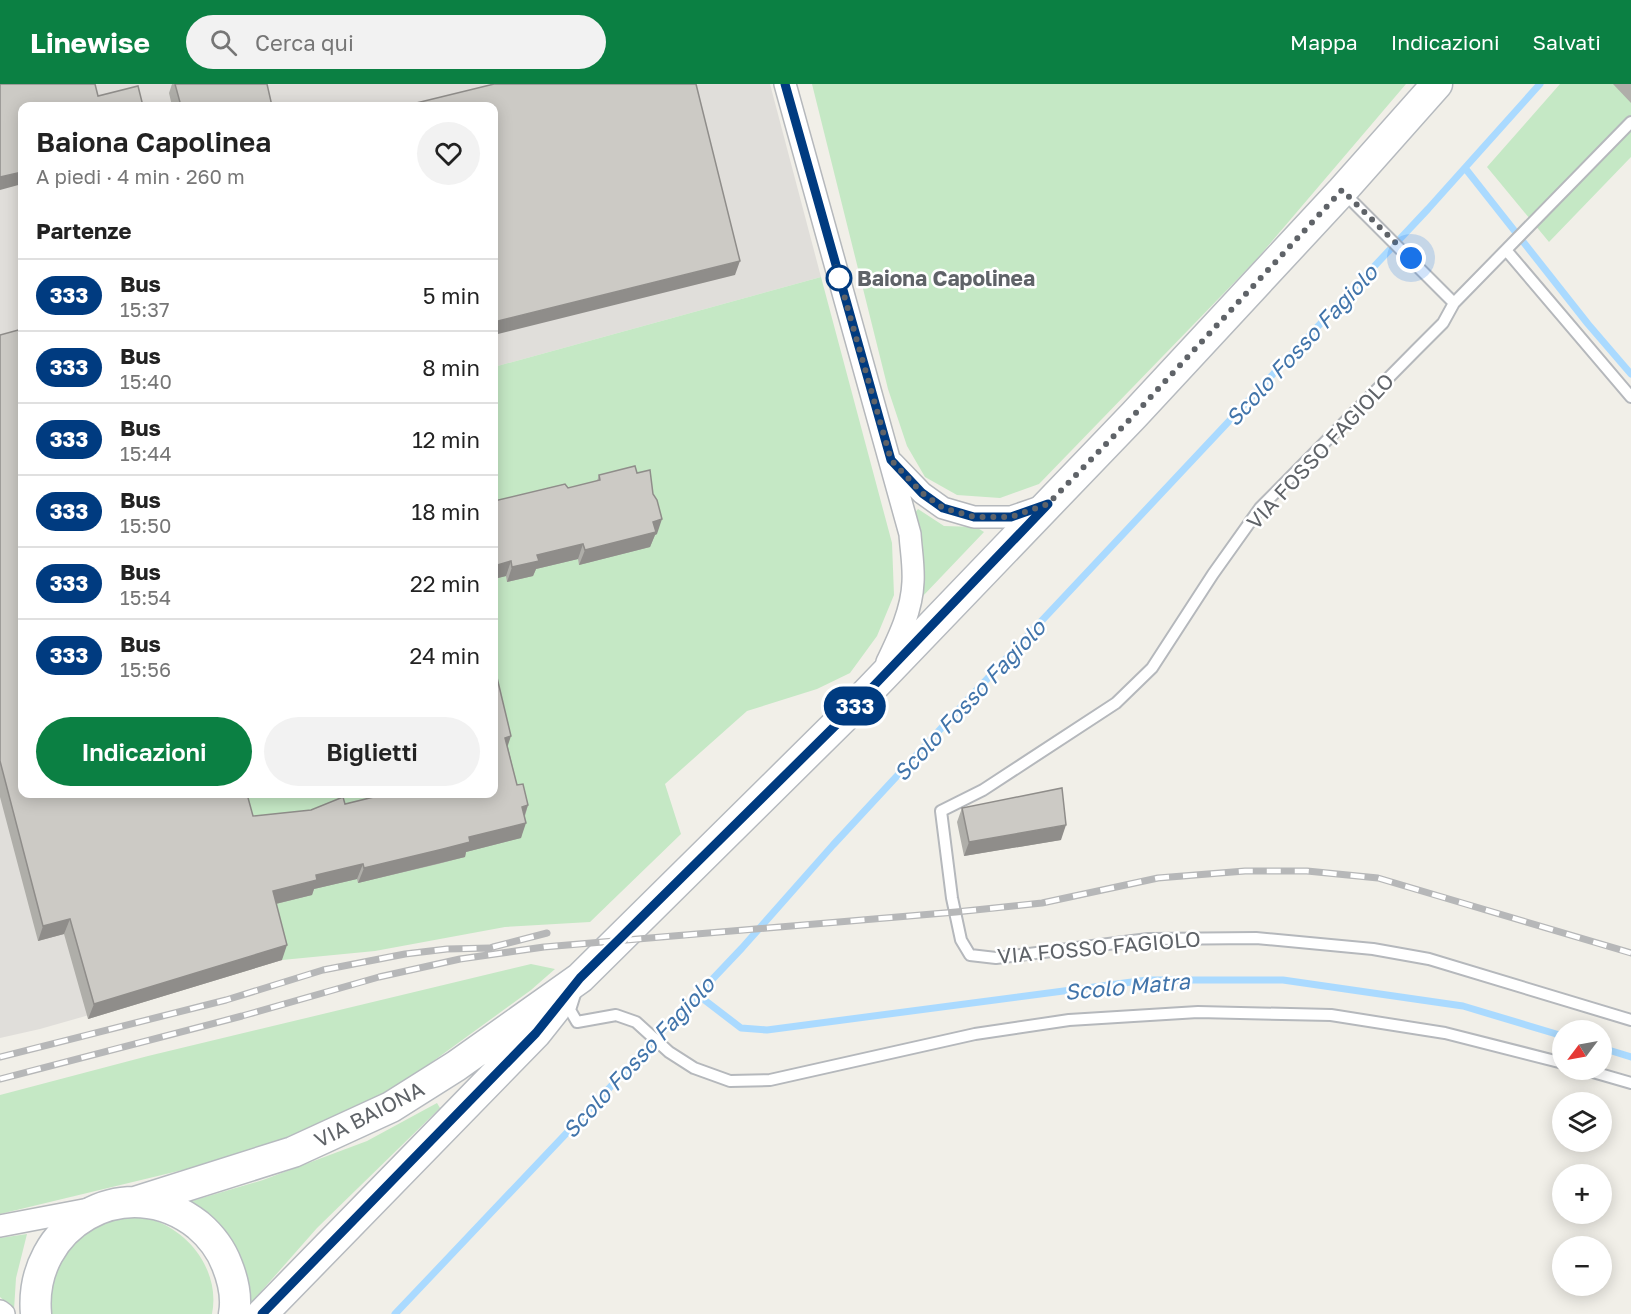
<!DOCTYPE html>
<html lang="it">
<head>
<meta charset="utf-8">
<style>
  :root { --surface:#fff; --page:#f2f2f2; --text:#222; --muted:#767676; --line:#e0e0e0; --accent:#0b8043 }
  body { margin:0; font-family:"Golos Text",sans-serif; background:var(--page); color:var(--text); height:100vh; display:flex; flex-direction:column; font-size:22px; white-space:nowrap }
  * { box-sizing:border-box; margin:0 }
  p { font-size:20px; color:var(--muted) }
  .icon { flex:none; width:33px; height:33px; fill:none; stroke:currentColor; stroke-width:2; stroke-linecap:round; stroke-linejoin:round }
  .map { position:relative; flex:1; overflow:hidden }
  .panel { position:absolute; left:18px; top:18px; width:480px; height:696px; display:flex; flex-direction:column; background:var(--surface); border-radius:12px; box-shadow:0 3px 15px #0003 }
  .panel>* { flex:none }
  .badge { padding:0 12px; border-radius:20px; font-size:21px; line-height:39px }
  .needle { width:39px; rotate:238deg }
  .buttons { position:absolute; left:1552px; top:936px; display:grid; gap:12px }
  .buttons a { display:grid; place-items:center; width:60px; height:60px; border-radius:50%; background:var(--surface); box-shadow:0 3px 15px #0003; font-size:30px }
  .you { position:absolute; width:30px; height:30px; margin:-15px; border:4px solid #fff; border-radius:50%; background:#1a73e8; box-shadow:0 0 0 9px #1a73e833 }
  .map>.badge { position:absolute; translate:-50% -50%; box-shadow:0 0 0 3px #fff }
  h2 { padding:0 18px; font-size:22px; line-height:54px }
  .round { display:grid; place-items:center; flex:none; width:63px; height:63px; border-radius:32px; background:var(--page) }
  .overview { display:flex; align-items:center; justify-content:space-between; height:102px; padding:0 18px }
  h1 { font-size:28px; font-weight:600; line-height:45px }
  .button { display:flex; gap:12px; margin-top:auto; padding:12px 18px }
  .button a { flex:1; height:69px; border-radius:36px; background:var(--accent); color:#fff; font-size:24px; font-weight:600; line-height:69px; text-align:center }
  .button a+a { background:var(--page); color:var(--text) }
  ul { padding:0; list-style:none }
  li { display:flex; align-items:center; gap:18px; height:72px; padding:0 18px; border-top:2px solid var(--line) }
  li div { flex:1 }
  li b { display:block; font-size:22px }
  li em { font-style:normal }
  li .badge { min-width:66px; font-weight:700; text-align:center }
  header { display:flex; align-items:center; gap:36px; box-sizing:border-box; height:84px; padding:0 30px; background:var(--accent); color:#fff }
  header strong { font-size:28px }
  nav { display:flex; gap:33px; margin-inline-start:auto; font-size:21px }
  .search { width:420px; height:54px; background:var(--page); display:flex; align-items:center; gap:15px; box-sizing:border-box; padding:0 21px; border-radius:33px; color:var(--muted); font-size:22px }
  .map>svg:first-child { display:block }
  .industrial { fill:#e0deda }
  .green { fill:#c5e8c5 }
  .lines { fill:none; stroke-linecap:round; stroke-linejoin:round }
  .stream { stroke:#aadaff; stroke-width:7 }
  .lane-casing { stroke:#b5b8bc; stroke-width:14 }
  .street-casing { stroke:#b5b8bc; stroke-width:24 }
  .secondary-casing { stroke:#b6babf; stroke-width:33 }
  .lane { stroke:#fff; stroke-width:10 }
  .street { stroke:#fff; stroke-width:21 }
  .secondary { stroke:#fff; stroke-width:30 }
  .rail-casing { stroke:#b6b7b8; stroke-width:7 }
  .rail { stroke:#fff; stroke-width:4.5; stroke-dasharray:14; stroke-linecap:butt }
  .wall { fill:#afaea9 }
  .shaded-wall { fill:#8f8d8a }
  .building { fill:#cccac5; stroke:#8f8d8a; stroke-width:1.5 }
  .line-casing { stroke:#fff; stroke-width:14 }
  .line { stroke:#003b80; stroke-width:9 }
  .walk { stroke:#5f6368; stroke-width:6; stroke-dasharray:0 10.8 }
  .stop-dot { fill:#fff; stroke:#003b80; stroke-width:3 }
  .labels { text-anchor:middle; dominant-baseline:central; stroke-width:5; stroke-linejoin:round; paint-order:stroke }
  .stop-label { font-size:21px; font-weight:bold; fill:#5f6368; stroke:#fff; text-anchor:start }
  .street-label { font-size:21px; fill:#5f6368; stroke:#fff }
  .water-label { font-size:22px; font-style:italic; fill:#4174aa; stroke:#fff }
</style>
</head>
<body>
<header>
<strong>Linewise</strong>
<div class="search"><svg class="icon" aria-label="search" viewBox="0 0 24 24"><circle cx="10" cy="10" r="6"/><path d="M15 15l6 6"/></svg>Cerca qui</div>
<nav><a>Mappa</a><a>Indicazioni</a><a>Salvati</a></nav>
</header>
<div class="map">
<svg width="1631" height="1230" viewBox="0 0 1631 1230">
  <rect width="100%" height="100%" fill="#f1efe8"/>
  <path class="industrial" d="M0 0H770L821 193 494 283V22H22V710L282 876 40 945 0 954Z"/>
  <path class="green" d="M812 0H1406L1256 176 1039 400 1000 414 957 411 925 393 907 362 888 305Z
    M1560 0H1631V73L1549 158 1487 83Z
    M821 193 892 459 894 511 877 552 850 589 817 605 747 627 665 700 681 750 590 838 505 843 375 867 282 876 238 710H494V283Z
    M918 425 944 442 976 443 984 448 922 513 923 473 913 431Z
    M531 880 555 885 531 906 399 1002 336 1038 249 1070 0 1130V1011L148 972Z
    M437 1019 440 1024 317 1144 243 1228 185 1119 263 1096 367 1057Z
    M127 1132C136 1134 147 1134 156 1137 193 1151 220 1190 212 1230H47L48 1195 59 1170 101 1137Z
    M27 1150 16 1194 14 1226 0 1213V1154Z"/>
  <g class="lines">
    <path class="stream" d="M1465 84 1588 240 1631 290
      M698 911 741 944 767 946 1147 896H1283L1463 922 1563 952
      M1602 964 1631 973
      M395 1230 742 864 833 761 973 610 1428 125 1540 0"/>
    <defs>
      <path id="lane" d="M1344 109 1454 219 1443 239 1416 266 1260 424 1213 490 1152 584 1116 619 983 706 941 727 952 814 961 856 970 871 996 874 1148 855 1256 854 1373 865 1429 875 1631 936
        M1506 166 1631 313
        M1454 219 1631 38
        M576 907 570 926 577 938 616 931 636 938 669 968 694 984 730 997 770 996 975 950 1069 936 1198 928 1331 931 1445 949 1563 979
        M1586 986 1631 999"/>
      <path id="street" d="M785 0 910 450C911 466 914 482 913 498 912 526 899 553 887 578
        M893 379 922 409 943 424 974 433H1011L1043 422
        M0 1142 89 1125
        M0 1227 4 1230"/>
      <path id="secondary" d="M135 1118 293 1068 391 1023 456 982 580 894 842 635 1134 331 1342 107 1437 0
        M36 1230C28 1141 126 1084 198 1141 211 1152 221 1165 227 1181 233 1196 237 1214 234 1230
        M262 1230 536 949 555 925"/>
    </defs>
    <use href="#lane" class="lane-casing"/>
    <use href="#street" class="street-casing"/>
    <use href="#secondary" class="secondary-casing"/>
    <use href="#lane" class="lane"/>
    <use href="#street" class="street"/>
    <use href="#secondary" class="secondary"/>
    <defs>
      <path id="rail" d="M493 863 547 849
        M0 973 226 916 323 886 405 870 447 865 490 864
        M0 995 242 932 379 893 460 875 544 863 956 828 1042 819 1158 794 1245 787H1307L1378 794 1631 869"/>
    </defs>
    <use href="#rail" class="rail-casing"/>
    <use href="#rail" class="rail"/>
  </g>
  <path class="wall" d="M172 0H267L272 22H172L169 9Z
    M1613 0H1631V19Z
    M22 126V156L18 138Z
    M0 251 253 732 311 726 345 720 494 710 508 663 517 701 528 721 525 732 521 754 466 768 465 773 438 780 358 799 357 795 314 805 312 811 276 820 282 876 88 935 64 850 38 857 0 713Z
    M599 391 657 450 655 451 650 463 579 481 578 475 536 485 533 492 507 498 506 492 494 495 568 404 597 397Z
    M962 724 1061 756 964 772 957 738Z"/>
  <path class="shaded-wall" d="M22 88V100L0 106V93Z
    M740 177 735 191 494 251V238Z
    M662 435 657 450 655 451 650 463 579 481 585 466 653 438Z
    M583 460 578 475 536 485 533 492 507 498 512 483 537 471Z
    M511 477 506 492 494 495V482Z
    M511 652 506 667 505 654Z
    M528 721 523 736 522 723Z
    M526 739 521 754 466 768 465 773 358 799 364 784 469 753Z
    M1066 741 1061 756 964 772 969 758Z
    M363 780 357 795 314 805 312 811 267 822 273 807 316 791Z
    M70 835 64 850 38 857 43 842Z
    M287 861 282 876 88 935 94 920Z"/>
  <path class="building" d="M0 0H95L98 12 138 2 143 22H22V88L0 93Z
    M175 0H267L272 22H181Z
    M494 0H696L740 177 494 238V22H404Z
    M22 245V710H247L253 732 311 726 343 713 345 720 386 710H494V581L511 652 505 654 517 701 523 700 528 721 522 723 526 739 469 753 470 758 443 765 364 784 363 780 316 791 317 796 273 807 287 861 94 920 70 835 43 842 0 677V251Z
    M635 382 637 389 650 386 653 410 657 416 662 435 653 438 656 448 585 466 583 460 537 471 539 477 512 483 511 477 494 482V417L565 400 568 404 600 396 599 391Z
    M1062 704 1066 741 969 758 962 724Z"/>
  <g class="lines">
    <defs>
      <path id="line" d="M262 1230 536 949 580 894 842 635 1048 420 1011 433H974L943 424 922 409 891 376 785 0"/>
    </defs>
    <use href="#line" class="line-casing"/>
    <use href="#line" class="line"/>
    <path class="walk" d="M839 194 836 183 891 376 922 409 943 424 974 433H1011L1048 420 1134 331 1342 106 1411 174"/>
  </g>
  <circle class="stop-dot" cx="839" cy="194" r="12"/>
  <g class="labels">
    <g class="stop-label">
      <text x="857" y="194">Baiona Capolinea</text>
    </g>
    <g class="street-label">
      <text transform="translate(1320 367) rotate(-47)">VIA FOSSO FAGIOLO</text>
      <text transform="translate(1099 863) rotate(-5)">VIA FOSSO FAGIOLO</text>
      <text transform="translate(369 1030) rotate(-27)">VIA BAIONA</text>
    </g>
    <g class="water-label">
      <text transform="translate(1301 261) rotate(-47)">Scolo Fosso Fagiolo</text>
      <text transform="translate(969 616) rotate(-47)">Scolo Fosso Fagiolo</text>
      <text transform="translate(1127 902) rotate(-5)">Scolo Matra</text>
      <text transform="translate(638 973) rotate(-47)">Scolo Fosso Fagiolo</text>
    </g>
  </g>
</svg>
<div class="buttons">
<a><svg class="needle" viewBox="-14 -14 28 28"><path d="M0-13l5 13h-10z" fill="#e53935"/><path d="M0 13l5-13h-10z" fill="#767676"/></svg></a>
<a><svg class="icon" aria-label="layers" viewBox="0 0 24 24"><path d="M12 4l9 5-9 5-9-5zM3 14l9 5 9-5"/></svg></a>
<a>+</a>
<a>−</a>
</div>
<div class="you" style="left:1411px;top:174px"></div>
<b class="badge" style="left:855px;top:622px;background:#003b80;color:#fff">333</b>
<section class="panel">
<div class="overview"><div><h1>Baiona Capolinea</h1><p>A piedi · 4 min · 260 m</p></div><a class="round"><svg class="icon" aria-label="heart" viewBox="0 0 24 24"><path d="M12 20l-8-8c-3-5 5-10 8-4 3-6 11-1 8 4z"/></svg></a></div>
<h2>Partenze</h2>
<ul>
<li><span class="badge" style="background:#003b80;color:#fff">333</span><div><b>Bus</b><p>15:37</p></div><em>5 min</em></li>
<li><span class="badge" style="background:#003b80;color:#fff">333</span><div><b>Bus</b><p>15:40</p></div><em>8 min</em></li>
<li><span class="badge" style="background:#003b80;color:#fff">333</span><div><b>Bus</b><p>15:44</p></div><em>12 min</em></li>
<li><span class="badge" style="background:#003b80;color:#fff">333</span><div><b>Bus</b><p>15:50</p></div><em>18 min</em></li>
<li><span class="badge" style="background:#003b80;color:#fff">333</span><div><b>Bus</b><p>15:54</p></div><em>22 min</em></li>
<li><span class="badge" style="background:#003b80;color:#fff">333</span><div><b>Bus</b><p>15:56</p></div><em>24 min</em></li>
</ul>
<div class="button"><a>Indicazioni</a><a>Biglietti</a></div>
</section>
</div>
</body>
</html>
